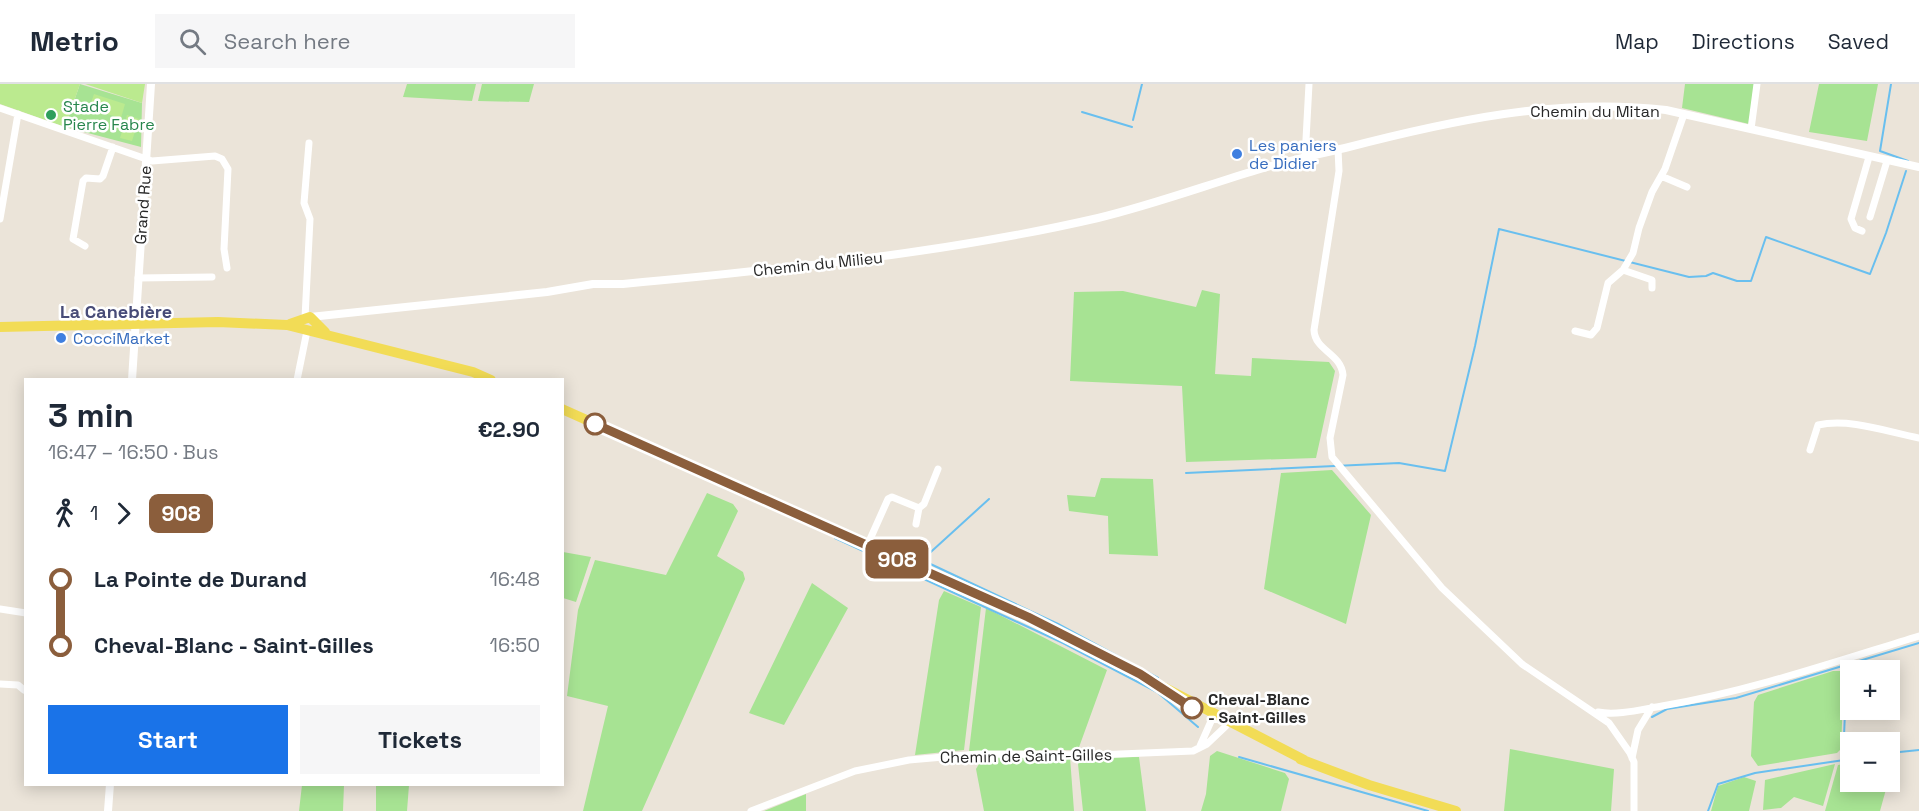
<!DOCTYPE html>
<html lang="en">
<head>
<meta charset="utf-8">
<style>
  :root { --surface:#fff; --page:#f6f6f7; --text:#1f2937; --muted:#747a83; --line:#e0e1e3; --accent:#1a73e8 }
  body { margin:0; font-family:"Space Grotesk",sans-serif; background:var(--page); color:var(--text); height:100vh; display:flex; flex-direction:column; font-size:22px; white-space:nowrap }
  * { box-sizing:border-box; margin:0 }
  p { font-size:20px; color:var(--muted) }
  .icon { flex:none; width:33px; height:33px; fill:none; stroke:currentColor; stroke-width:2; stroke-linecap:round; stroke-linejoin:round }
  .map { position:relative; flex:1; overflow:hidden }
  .side { position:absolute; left:24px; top:294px; width:540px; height:408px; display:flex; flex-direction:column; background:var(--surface); border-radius:0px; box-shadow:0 3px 15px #0003 }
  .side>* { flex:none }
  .badge { padding:0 12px; border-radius:9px; font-size:21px; line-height:39px }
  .controls { position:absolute; left:1840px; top:576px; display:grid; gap:12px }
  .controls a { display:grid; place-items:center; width:60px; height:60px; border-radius:0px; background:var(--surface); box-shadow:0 3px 15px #0003; font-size:30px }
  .map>.badge { position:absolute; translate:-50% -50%; box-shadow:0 0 0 3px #fff }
  .legs { display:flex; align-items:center; gap:9px; height:66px; padding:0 24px; font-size:20px }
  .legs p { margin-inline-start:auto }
  .overview { display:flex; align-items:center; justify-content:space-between; height:102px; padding:0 24px }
  h1 { font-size:33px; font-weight:600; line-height:45px }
  .primary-button { display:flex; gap:12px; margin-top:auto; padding:12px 24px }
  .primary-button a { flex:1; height:69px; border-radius:0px; background:var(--accent); color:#fff; font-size:24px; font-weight:600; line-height:69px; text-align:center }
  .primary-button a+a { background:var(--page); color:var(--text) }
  ul { padding:0 24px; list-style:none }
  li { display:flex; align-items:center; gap:21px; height:66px; font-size:22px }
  li i { display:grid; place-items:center; width:9px; height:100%; margin:0 8px; background:currentColor }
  li i::after { content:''; width:15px; height:15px; margin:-8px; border:4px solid; border-radius:50%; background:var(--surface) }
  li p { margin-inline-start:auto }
  li:first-child i { background:linear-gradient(#0000 50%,currentColor 0) }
  li:last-child i { background:linear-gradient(currentColor 50%,#0000 0) }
  header { display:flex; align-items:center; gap:36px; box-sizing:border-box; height:84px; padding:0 30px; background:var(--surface); border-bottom:2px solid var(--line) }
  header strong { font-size:28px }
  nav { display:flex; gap:33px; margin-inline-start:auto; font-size:21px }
  .search { width:420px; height:54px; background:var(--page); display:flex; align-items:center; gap:15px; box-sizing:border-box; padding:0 21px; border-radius:0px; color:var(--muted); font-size:22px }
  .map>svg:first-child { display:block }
  .green { fill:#a7e393 }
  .pitch { fill:#bbea8f }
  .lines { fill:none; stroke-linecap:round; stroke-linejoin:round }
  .stream { stroke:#69bfef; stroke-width:2 }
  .minor { stroke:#fff; stroke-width:7 }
  .tertiary { stroke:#fff; stroke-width:8 }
  .primary { stroke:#f2dc56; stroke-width:10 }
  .line-1-casing { stroke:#fff; stroke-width:14 }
  .line-1 { stroke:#8b5e3c; stroke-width:9 }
  .leisure-dot { fill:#2e9e5b; stroke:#fff; stroke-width:2 }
  .shop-dot { fill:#3f7fe0; stroke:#fff; stroke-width:2 }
  .stop-1-dot { fill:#fff; stroke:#8b5e3c; stroke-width:3 }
  .labels { text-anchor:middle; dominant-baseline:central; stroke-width:5; stroke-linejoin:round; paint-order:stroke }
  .leisure-label { font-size:16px; fill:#27864d; stroke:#fff; text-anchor:start }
  .street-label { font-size:16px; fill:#282828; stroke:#fff }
  .shop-label { font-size:16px; fill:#366cbe; stroke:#fff; text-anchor:start }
  .stop-label { font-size:16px; font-weight:bold; fill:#282828; stroke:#fff; text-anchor:start }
  .neighbourhood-label { font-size:18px; font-weight:bold; fill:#484c78; stroke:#fff }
</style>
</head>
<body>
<header>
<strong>Metrio</strong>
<div class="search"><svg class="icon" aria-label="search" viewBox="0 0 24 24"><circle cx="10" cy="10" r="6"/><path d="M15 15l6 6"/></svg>Search here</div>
<nav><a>Map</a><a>Directions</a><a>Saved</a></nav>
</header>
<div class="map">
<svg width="1919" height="727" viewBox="0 0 1919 727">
  <rect width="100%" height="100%" fill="#ebe4d9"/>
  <path class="green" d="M80 0 142 19 141 63 65 43Z
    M407 0H476L472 17 403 13Z
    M482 0H534L529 18 478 17Z
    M1685 0H1754L1749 40 1682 24Z
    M1819 0H1878L1867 57 1809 48Z
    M1202 206 1220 210 1215 290 1251 292 1252 274 1329 278 1335 287 1316 374 1186 378 1182 302 1070 297 1074 208 1123 207 1196 223Z
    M1332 386 1371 431 1346 540 1264 505 1281 389Z
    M1101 394 1153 395 1158 472 1109 470 1108 432 1069 427 1067 411 1095 413Z
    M707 409 733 420 738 427 717 472 743 488 745 495 642 727H583L608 622 567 612 578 526 595 476 666 491Z
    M563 468 591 473 576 518 563 514Z
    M812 499 848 524 784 641 749 629Z
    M944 507 981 523 964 666 915 671 939 516Z
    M986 524 1107 586 1078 666 969 667Z
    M1833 587H1844L1841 665 1837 669 1758 682 1751 672 1754 618 1758 611Z
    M1510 665 1614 685 1611 727H1504Z
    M1217 667 1285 689 1289 695 1281 727H1201L1206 710 1210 672Z
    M983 673H1070L1074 727H984L976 685Z
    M1139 673 1146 727H1083L1078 680 1080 674Z
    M1851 679V698H1888L1880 727H1825L1838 681Z
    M1835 680 1823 722 1794 713 1781 724 1763 726 1765 696Z
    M1744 693 1756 697 1749 727H1711L1718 702Z
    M302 701H344L343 727H299Z
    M376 701H409L407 727H376Z
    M806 710V727H764Z"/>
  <path class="pitch" d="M0 0H80L65 43 0 20Z
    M85 0H145L142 19Z
    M94 10 125 20 121 34 89 25Z
    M127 31 139 35 132 57 120 54Z"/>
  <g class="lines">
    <path class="stream" d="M1891 0 1880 67 1908 77
      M1082 28 1132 43
      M1133 36 1142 0
      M1186 389 1399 379 1445 387 1475 262 1499 145 1689 193 1706 192 1713 189 1737 197H1751L1766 153 1870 190 1886 149 1906 87
      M989 415 922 476 1058 540 1158 594
      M835 454 1063 559 1157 608 1198 643
      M1652 633 1667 625 1736 614 1919 559
      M1890 669 1919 666
      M1239 673 1428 727
      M1843 676 1847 580
      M1708 727 1718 700 1755 689 1851 675"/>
    <path class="minor" d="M0 24 152 77 215 72 222 75 228 85 224 165 227 184
      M1751 45 1757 0
      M1338 65 1339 87 1314 246C1315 267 1341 269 1343 291L1330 354 1332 373 1442 504 1522 580 1609 639 1630 669 1634 678V727
      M1305 74 1309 0
      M1661 92 1687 103
      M1870 133 1887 77
      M0 135 18 30
      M1862 147 1855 144 1851 135 1869 73
      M85 162 73 155 83 97 86 94 100 95 103 92 113 63
      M1623 186 1652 196V204
      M138 194 212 193
      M305 234 310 135 304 119 309 59
      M1575 247 1591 251 1597 244 1608 199 1623 186 1633 169 1639 144 1652 108 1665 85 1684 30
      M297 296 307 247
      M1810 366 1818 341C1850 334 1888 348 1919 354
      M916 440 919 424
      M867 462 888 415 892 413 919 424 924 420 938 385
      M0 525 26 529
      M0 600 18 601 24 606
      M1598 628C1617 632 1643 625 1662 622 1750 607 1834 578 1919 552
      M1200 662 1212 635 1221 636
      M1632 674 1638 646 1652 623
      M751 727 855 687 909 676 978 670 1096 671 1193 667 1207 660 1226 642 1224 635"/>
    <path class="tertiary" d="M310 233 547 208 593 200H623C783 185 942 170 1098 134 1152 121 1204 102 1257 86 1285 77 1316 71 1345 64 1449 37 1558 13 1666 26L1919 83
      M132 296 151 0
      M108 727 110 700"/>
    <path class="primary" d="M290 240 310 233 325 248
      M0 243 218 238 287 241 473 288 491 296
      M562 325 1028 533 1304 676
      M1300 675 1369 701 1456 727"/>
  </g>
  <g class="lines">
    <defs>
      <path id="line-1" d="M595 340 1028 533 1140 590 1192 624"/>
    </defs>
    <use href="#line-1" class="line-1-casing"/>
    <use href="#line-1" class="line-1"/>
  </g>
  <circle class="leisure-dot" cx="51" cy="31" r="6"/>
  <g class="shop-dot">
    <circle cx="1237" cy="70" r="6"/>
    <circle cx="61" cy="254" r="6"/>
  </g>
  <g class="stop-1-dot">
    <circle cx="595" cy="340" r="10"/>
    <circle cx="1192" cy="624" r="10"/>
  </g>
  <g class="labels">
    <g class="leisure-label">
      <text x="63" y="22">Stade<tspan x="63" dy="18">Pierre Fabre</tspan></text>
    </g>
    <g class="street-label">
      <text x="1595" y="27">Chemin du Mitan</text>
      <text transform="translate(143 121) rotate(-86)">Grand Rue</text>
      <text transform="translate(818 180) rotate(-6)">Chemin du Milieu</text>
      <text transform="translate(1026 672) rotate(-1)">Chemin de Saint-Gilles</text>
    </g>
    <g class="shop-label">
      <text x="1249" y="61">Les paniers<tspan x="1249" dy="18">de Didier</tspan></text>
      <text x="73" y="254">CocciMarket</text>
    </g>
    <g class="stop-label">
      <text x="1208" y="615">Cheval-Blanc<tspan x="1208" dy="18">- Saint-Gilles</tspan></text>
    </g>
    <g class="neighbourhood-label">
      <text x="116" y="227">La Canebière</text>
    </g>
  </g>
</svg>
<div class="controls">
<a>+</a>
<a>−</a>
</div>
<b class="badge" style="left:897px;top:475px;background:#8b5e3c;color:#fff">908</b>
<section class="side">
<div class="overview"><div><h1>3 min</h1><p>16:47 – 16:50 · Bus</p></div><b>€2.90</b></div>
<div class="legs"><svg class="icon" aria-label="walk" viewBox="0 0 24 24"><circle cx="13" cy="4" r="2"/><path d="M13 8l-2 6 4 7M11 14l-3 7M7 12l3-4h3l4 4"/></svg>1<svg class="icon" aria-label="forward" viewBox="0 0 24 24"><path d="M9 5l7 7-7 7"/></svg><b class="badge" style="background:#8b5e3c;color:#fff">908</b></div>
<ul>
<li><i style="color:#8b5e3c"></i><b>La Pointe de Durand</b><p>16:48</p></li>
<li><i style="color:#8b5e3c"></i><b>Cheval-Blanc - Saint-Gilles</b><p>16:50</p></li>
</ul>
<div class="primary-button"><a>Start</a><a>Tickets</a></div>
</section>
</div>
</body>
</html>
